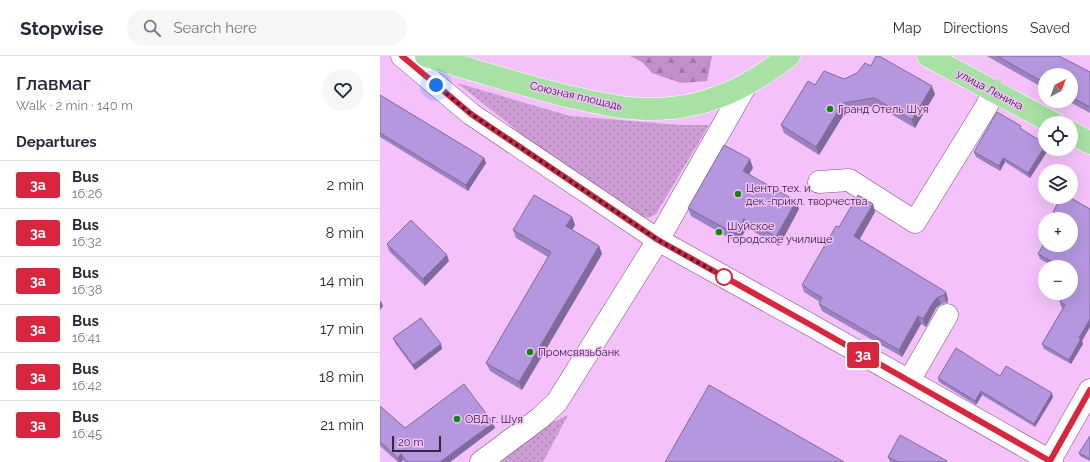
<!DOCTYPE html>
<html lang="en">
<head>
<meta charset="utf-8">
<style>
  :root { --surface:#fff; --page:#f6f6f7; --text:#1f2937; --muted:#747a83; --line:#e0e1e3 }
  body { margin:0; font-family:Raleway,sans-serif; background:var(--page); color:var(--text); height:100vh; display:flex; flex-direction:column; font-size:15px; white-space:nowrap }
  * { box-sizing:border-box; margin:0 }
  p { font-size:13px; color:var(--muted) }
  .icon { flex:none; width:22px; height:22px; fill:none; stroke:currentColor; stroke-width:2; stroke-linecap:round; stroke-linejoin:round }
  .map { position:relative; flex:1; overflow:hidden }
  .drawer { display:flex; flex-direction:column; background:var(--surface); width:380px }
  .drawer>* { flex:none }
  .badge { padding:0 8px; border-radius:3px; font-size:14px; line-height:26px }
  .needle { width:26px; rotate:41deg }
  .tools { position:absolute; left:658px; top:12px; display:grid; gap:8px }
  .tools a { display:grid; place-items:center; width:40px; height:40px; border-radius:50%; background:var(--surface); box-shadow:0 4px 16px #0002; font-size:20px }
  .scale { position:absolute; left:12px; bottom:10px; width:49px; box-sizing:border-box; padding-left:4px; border:2px solid #38243b; border-top:0; font-size:11px; line-height:14px; white-space:nowrap; color:#38243b; -webkit-text-stroke:3px #f4c1fb; paint-order:stroke }
  .you { position:absolute; width:20px; height:20px; margin:-10px; border:3px solid #fff; border-radius:50%; background:#1a73e8; box-shadow:0 0 0 6px #1a73e833 }
  .map>.badge { position:absolute; translate:-50% -50%; box-shadow:0 0 0 2px #fff }
  h2 { padding:0 16px; font-size:15px; line-height:36px }
  .round { display:grid; place-items:center; flex:none; width:42px; height:42px; border-radius:21px; background:var(--page) }
  .head { display:flex; align-items:center; justify-content:space-between; height:68px; padding:0 16px }
  h1 { font-size:19px; font-weight:600; line-height:30px }
  ul { padding:0; list-style:none }
  li { display:flex; align-items:center; gap:12px; height:48px; padding:0 16px; border-top:1px solid var(--line) }
  li div { flex:1 }
  li b { display:block; font-size:15px }
  li em { font-style:normal }
  li .badge { min-width:44px; font-weight:700; text-align:center }
  header { display:flex; align-items:center; gap:24px; box-sizing:border-box; height:56px; padding:0 20px; background:var(--surface); border-bottom:1px solid var(--line) }
  header strong { font-size:19px }
  nav { display:flex; gap:22px; margin-inline-start:auto; font-size:14px }
  .search { width:280px; height:36px; background:var(--page); display:flex; align-items:center; gap:10px; box-sizing:border-box; padding:0 14px; border-radius:22px; color:var(--muted); font-size:15px }
  main { display:flex; flex:1; min-height:0 }
  .map>svg:first-child { display:block }
  .green { fill:url(#green-dots) }
  .forest { fill:url(#forest-firs) }
  .lines { fill:none; stroke-linecap:round; stroke-linejoin:round }
  .minor-casing { stroke:#7d5083; stroke-width:23 }
  .major-casing { stroke:#fff; stroke-width:23 }
  .minor { stroke:#fff; stroke-width:22 }
  .major { stroke:#a7e1a3; stroke-width:22 }
  .wall { fill:#9b82c0 }
  .shaded-wall { fill:#7e6a9c }
  .building { fill:#b497df; stroke:#7e6a9c }
  .line-casing { stroke:#fff; stroke-width:9 }
  .line { stroke:#d7263d; stroke-width:6 }
  .walk { stroke:#38243b; stroke-width:4; stroke-dasharray:0 7.2 }
  .poi-dot { fill:#0d8709; stroke:#f4c1fb; stroke-width:1.5 }
  .stop-dot { fill:#fff; stroke:#d7263d; stroke-width:2 }
  .labels { text-anchor:middle; dominant-baseline:central; stroke-width:3; stroke-linejoin:round; paint-order:stroke }
  .street-label { font-size:11px; fill:#38243b; stroke:#f4c1fb }
  .poi-label { font-size:11px; fill:#38243b; stroke:#f4c1fb; text-anchor:start }
</style>
</head>
<body>
<header>
<strong>Stopwise</strong>
<div class="search"><svg class="icon" aria-label="search" viewBox="0 0 24 24"><circle cx="10" cy="10" r="6"/><path d="M15 15l6 6"/></svg>Search here</div>
<nav><a>Map</a><a>Directions</a><a>Saved</a></nav>
</header>
<main>
<section class="drawer">
<div class="head"><div><h1>Главмаг</h1><p>Walk · 2 min · 140 m</p></div><a class="round"><svg class="icon" aria-label="heart" viewBox="0 0 24 24"><path d="M12 20l-8-8c-3-5 5-10 8-4 3-6 11-1 8 4z"/></svg></a></div>
<h2>Departures</h2>
<ul>
<li><span class="badge" style="background:#d7263d;color:#fff">3а</span><div><b>Bus</b><p>16:26</p></div><em>2 min</em></li>
<li><span class="badge" style="background:#d7263d;color:#fff">3а</span><div><b>Bus</b><p>16:32</p></div><em>8 min</em></li>
<li><span class="badge" style="background:#d7263d;color:#fff">3а</span><div><b>Bus</b><p>16:38</p></div><em>14 min</em></li>
<li><span class="badge" style="background:#d7263d;color:#fff">3а</span><div><b>Bus</b><p>16:41</p></div><em>17 min</em></li>
<li><span class="badge" style="background:#d7263d;color:#fff">3а</span><div><b>Bus</b><p>16:42</p></div><em>18 min</em></li>
<li><span class="badge" style="background:#d7263d;color:#fff">3а</span><div><b>Bus</b><p>16:45</p></div><em>21 min</em></li>
</ul>
</section>
<div class="map">
<svg width="710" height="406" viewBox="0 0 710 406">
  <defs>
    <pattern id="green-dots" width="8" height="8" patternUnits="userSpaceOnUse"><rect width="8" height="8" fill="#ce9dd5"/><path d="M2 2h.1M6 6h.1" fill="none" stroke="#a880ae" stroke-width="1.8" stroke-linecap="round"/></pattern>
    <pattern id="forest-firs" width="22" height="20" patternUnits="userSpaceOnUse"><rect width="22" height="20" fill="#c48ecc"/><path d="M5 1l3.5 6h-7zM16 11l3.5 6h-7z" fill="#a074a7"/></pattern>
  </defs>
  <rect width="100%" height="100%" fill="#f4c1fb"/>
  <path class="green" d="M77 27 190 60 300 69H329L276 158 269 162 261 160 233 150Z
    M188 359 163 406H119L165 370Z"/>
  <path class="forest" d="M250 0H332L327 25 301 27 272 17 262 6Z"/>
  <g class="lines">
    <defs>
      <path id="minor" d="M22 0 91 58 278 184 429 268 672 406
        M439 126 469 124 535 166 606 51 614 35
        M533 318 567 259
        M101 406 160 362 177 346 278 184 366 29
        M669 406 710 334"/>
      <path id="major" d="M46 0C93 14 139 28 186 40 207 44 228 50 249 52 278 55 311 52 338 41 364 32 387 16 409 0
        M548 0 673 67
        M691 76 710 87"/>
    </defs>
    <use href="#minor" class="minor-casing"/>
    <use href="#major" class="major-casing"/>
    <use href="#minor" class="minor"/>
    <use href="#major" class="major"/>
  </g>
  <path class="wall" d="M607 0H679L710 16V57L688 45H691V19H665V33Z
    M491 10 555 38 535 72 497 50 466 55 439 99 404 77 401 69 435 29 464 23Z
    M0 39 104 102 106 107 88 135 0 81Z
    M643 74 665 93H667L668 94 650 122 625 106 620 115 596 101 594 96Z
    M373 112 369 118 419 153 399 190 367 172 358 187 311 160 308 152Z
    M689 141 702 285 703 288 691 308 664 293 662 288 683 252 681 251 680 246 694 221 691 220V211H675L660 203 658 198 678 162 674 160 673 156Z
    M493 148 495 156 479 184 566 236 568 244 567 247 561 248 556 252 546 271 541 268 522 301 442 255 439 248 440 246 424 236 422 229Z
    M192 161 195 169 192 174 219 190 222 198 142 334 110 315 106 307 168 201 136 182 133 174Z
    M7 188 69 205 45 230 9 195Z
    M13 282 61 288 62 293 35 314 15 287Z
    M620 320 673 341 655 371 602 339 596 349 559 326 558 322Z
    M0 350 25 372 113 367 115 372 70 406H25L23 404 21 406H18L0 390Z
    M710 380V405L700 400 699 397Z
    M508 401 567 405V406H510Z"/>
  <path class="shaded-wall" d="M552 30 555 38 535 72 532 64Z
    M463 47 466 55 439 99 436 91Z
    M665 90V93H667L668 94 650 122 648 117Z
    M104 102 106 107 88 135 86 129Z
    M623 102 625 106 620 115 619 110Z
    M370 103 373 112 366 123 363 115Z
    M416 145 419 153 399 190 396 181Z
    M493 148 495 156 477 188 474 180Z
    M192 161 195 169 189 179 186 170Z
    M364 163 367 172 358 187 355 178Z
    M219 190 222 198 142 334 139 326Z
    M67 199 69 205 45 230 43 223Z
    M566 236 568 244 567 247 564 239Z
    M558 241 561 248 556 252 546 271 543 263 554 245Z
    M1 245 3 250 0 254V246Z
    M538 260 541 268 522 301 519 294Z
    M710 263V271L702 285 703 288 691 308 689 304 699 282Z
    M61 288 62 293 35 314 33 309Z
    M601 335 602 339 596 349 595 345Z
    M672 337 673 341 655 371 654 368Z
    M113 367 115 372 70 406H60Z
    M21 398 23 404 21 406H19L18 402Z"/>
  <path class="building" d="M496 0H499L552 30 532 64 494 42 463 47 436 91 401 69 428 25 435 29 444 15 464 23 477 17 485 7 491 10Z
    M617 0H679L710 16V51L691 41V19H665V27Z
    M0 39 104 102 86 129 0 77Z
    M617 56 641 70 640 72 665 88V90L648 117 623 102 619 110 594 96Z
    M344 89 370 103 363 115 416 145 396 181 364 163 355 178 308 152Z
    M154 139 192 161 186 170 219 190 139 326 106 307 171 196 133 174Z
    M478 139 493 148 474 180 566 236 564 239 558 241 554 245 543 263 538 260 519 294 439 248 442 242 422 229 456 170 459 171Z
    M681 141H689L710 153V263L699 282 701 283 689 304 662 288 685 249 680 246 685 237H691V226L696 218 691 216V211H682L658 198 665 186V189H691V163H677L679 159 673 156Z
    M31 164 67 199 43 223 7 188Z
    M41 262 61 288 33 309 13 282Z
    M576 292 620 320 626 310 672 337 654 368 601 335 595 345 558 322Z
    M84 328 113 367 60 406H27L21 398 18 402 0 386V350L25 372Z
    M329 329 464 406H285Z
    M520 379 567 405 566 406H518L508 401Z
    M710 380V403L699 397Z"/>
  <g class="lines">
    <defs>
      <path id="line" d="M22 0 91 58 278 184 429 268 670 405 710 334"/>
    </defs>
    <use href="#line" class="line-casing"/>
    <use href="#line" class="line"/>
    <path class="walk" d="M56 29 91 58 278 184 344 221"/>
  </g>
  <g class="poi-dot">
    <circle cx="450" cy="53" r="4"/>
    <circle cx="358" cy="138" r="4"/>
    <circle cx="339" cy="176" r="4"/>
    <circle cx="150" cy="296" r="4"/>
    <circle cx="77" cy="363" r="4"/>
  </g>
  <circle class="stop-dot" cx="344" cy="221" r="8"/>
  <g class="labels">
    <g class="street-label">
      <text transform="translate(610 34) rotate(28)">улица Ленина</text>
      <text transform="translate(196 40) rotate(13)">Союзная площадь</text>
    </g>
    <g class="poi-label">
      <text x="458" y="53">Гранд Отель Шуя</text>
      <text x="366" y="132">Центр тех. и<tspan x="366" dy="13">дек.-прикл. творчества</tspan></text>
      <text x="347" y="170">Шуйское<tspan x="347" dy="13">Городское училище</tspan></text>
      <text x="158" y="296">Промсвязьбанк</text>
      <text x="85" y="363">ОВД г. Шуя</text>
    </g>
  </g>
</svg>
<div class="tools">
<a><svg class="needle" viewBox="-14 -14 28 28"><path d="M0-13l5 13h-10z" fill="#e53935"/><path d="M0 13l5-13h-10z" fill="#747a83"/></svg></a>
<a><svg class="icon" aria-label="locate" viewBox="0 0 24 24"><circle cx="12" cy="12" r="6"/><path d="M12 2v4M12 18v4M2 12h4M18 12h4"/></svg></a>
<a><svg class="icon" aria-label="layers" viewBox="0 0 24 24"><path d="M12 4l9 5-9 5-9-5zM3 14l9 5 9-5"/></svg></a>
<a>+</a>
<a>−</a>
</div>
<div class="scale">20 m</div>
<div class="you" style="left:56px;top:29px"></div>
<b class="badge" style="left:483px;top:299px;background:#d7263d;color:#fff">3а</b>
</div>
</main>
</body>
</html>
